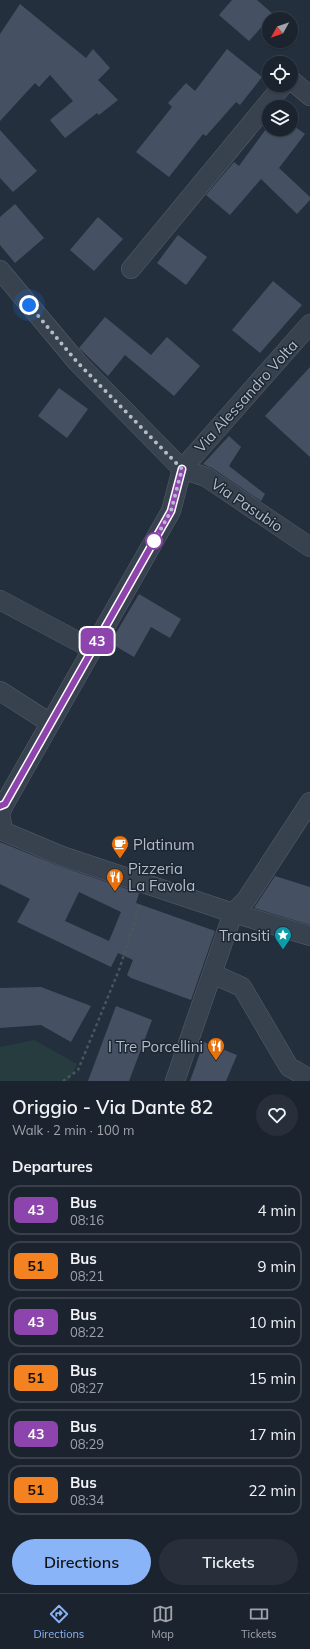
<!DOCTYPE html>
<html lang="en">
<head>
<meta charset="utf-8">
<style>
  :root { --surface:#1b232e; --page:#282f3a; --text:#f1f3f6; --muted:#a0a4aa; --line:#39404a; --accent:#8ab4f8 }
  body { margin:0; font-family:Mulish,sans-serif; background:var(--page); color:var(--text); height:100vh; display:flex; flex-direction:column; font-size:15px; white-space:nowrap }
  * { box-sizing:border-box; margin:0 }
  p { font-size:13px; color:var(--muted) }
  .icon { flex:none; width:22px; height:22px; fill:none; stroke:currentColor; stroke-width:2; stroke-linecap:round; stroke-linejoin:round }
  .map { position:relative; height:1081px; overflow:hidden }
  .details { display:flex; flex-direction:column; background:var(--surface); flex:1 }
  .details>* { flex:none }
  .badge { padding:0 8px; border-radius:6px; font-size:14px; line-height:26px }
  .needle { width:26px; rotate:230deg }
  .fabs { position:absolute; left:262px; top:12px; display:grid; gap:8px }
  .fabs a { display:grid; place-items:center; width:36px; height:36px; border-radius:50%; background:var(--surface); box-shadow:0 1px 3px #0004,0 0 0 1px var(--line); font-size:20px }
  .you { position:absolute; width:20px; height:20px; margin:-10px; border:3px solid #fff; border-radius:50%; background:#1a73e8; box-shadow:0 0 0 6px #1a73e833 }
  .map>.badge { position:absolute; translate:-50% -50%; box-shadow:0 0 0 2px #fff }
  h2 { padding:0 12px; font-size:15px; line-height:36px }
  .round { display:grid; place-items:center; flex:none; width:42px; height:42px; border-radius:21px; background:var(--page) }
  .overview { display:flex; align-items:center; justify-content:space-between; height:68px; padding:0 12px }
  h1 { font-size:19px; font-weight:600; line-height:30px }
  .cta { display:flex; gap:8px; margin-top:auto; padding:8px 12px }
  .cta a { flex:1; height:46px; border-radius:24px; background:var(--accent); color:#111; font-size:16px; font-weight:600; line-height:46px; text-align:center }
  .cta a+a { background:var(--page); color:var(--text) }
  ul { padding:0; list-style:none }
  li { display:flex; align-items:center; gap:12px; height:50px; margin:0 8px 6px; padding:0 4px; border:2px solid var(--line); border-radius:12px }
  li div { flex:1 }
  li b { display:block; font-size:15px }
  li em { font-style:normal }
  li .badge { min-width:44px; font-weight:700; text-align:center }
  .menu { display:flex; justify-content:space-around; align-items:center; height:56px; border-top:1px solid var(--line); background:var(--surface); font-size:11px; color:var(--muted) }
  .menu a { display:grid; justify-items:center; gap:2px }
  .menu .current { color:var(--accent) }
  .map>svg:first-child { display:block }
  .green { fill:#263c3f }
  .building { fill:#455162; fill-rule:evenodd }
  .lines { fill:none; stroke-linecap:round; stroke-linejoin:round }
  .minor-casing { stroke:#565f6c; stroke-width:20 }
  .path { stroke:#44595c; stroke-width:2.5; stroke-dasharray:3 3; stroke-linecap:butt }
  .minor { stroke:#38414e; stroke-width:19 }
  .line-casing { stroke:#fff; stroke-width:9 }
  .line { stroke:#8e44ad; stroke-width:6 }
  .walk { stroke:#b4bcc9; stroke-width:4; stroke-dasharray:0 7.2 }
  .stop-dot { fill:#fff; stroke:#8e44ad; stroke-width:2 }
  .labels { text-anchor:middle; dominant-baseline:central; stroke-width:3; stroke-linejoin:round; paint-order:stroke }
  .street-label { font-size:15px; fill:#b4bcc9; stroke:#1d2633 }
  .poi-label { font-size:15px; fill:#b4bcc9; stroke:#1d2633; text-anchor:start }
</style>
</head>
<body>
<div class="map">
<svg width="310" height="1081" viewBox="0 0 310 1081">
  <rect width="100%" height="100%" fill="#242f3e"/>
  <path class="green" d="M34 1040 77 1064 69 1081H0V1047Z"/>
  <path class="building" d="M232 0H257L273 14 249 41 219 15Z
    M20 4 86 58 93 49 110 68 98 80 118 100 99 115 97 113 65 138 50 120 73 101 50 75 39 87 35 83 0 121V34Z
    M227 49 262 77 240 105 236 102 206 136 203 134 169 177 136 152 172 107 168 103 186 83 195 91Z
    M291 124 305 134 279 168 310 197V200L297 214 261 179 230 215 206 195 234 162 239 166 269 125V129H291Z
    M0 130 37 171 13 192 0 178Z
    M15 204 44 238 15 263 0 245V217Z
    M98 217 123 239 94 271 70 250Z
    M178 235 207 257 186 285 157 263Z
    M273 281 302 305 260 353 232 330Z
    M105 317 151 355 167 337 200 366 174 396 125 355 108 376 79 348Z
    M310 367V457L265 416Z
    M59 388 88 409 67 438 38 416Z
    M229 436 241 447 229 466 265 494 261 501 212 468 203 464Z
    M139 594 181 619 170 638 151 627 134 657 110 643Z
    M0 842 59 866 139 893 136 903 215 931 191 1000 131 978 127 975 133 960 118 953 111 967 17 922 30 899 0 884ZM79 892 121 912 109 941 65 921Z
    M275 876 310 887V925L254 908Z
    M41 987 91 1006 71 1042 41 1025 0 1028V988Z
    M116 1006 152 1020 129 1081H88Z
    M204 1042 237 1055 226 1081H190Z"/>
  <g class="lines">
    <defs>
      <path id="minor" d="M291 80 310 96
        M131 269 283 85
        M0 270 77 362 182 469 206 477 310 547
        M0 600 92 649
        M0 691 50 723
        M0 830 62 856 233 913 310 936
        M3 830 0 813 5 803 171 511 182 469 310 324
        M213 974 242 987 289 1067 310 1079
        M175 1081 233 913 246 900 310 802"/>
    </defs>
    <use href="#minor" class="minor-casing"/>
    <path class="path" d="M63 1081 78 1070 119 970 141 902"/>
    <use href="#minor" class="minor"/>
  </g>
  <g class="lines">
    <defs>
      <path id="line" d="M0 806 5 804 171 511 182 469"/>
    </defs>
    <use href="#line" class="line-casing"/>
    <use href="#line" class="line"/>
    <path class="walk" d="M29 305 77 362 182 469 171 511 154 541"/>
  </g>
  <defs>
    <symbol id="cafe-pin" viewBox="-11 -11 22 30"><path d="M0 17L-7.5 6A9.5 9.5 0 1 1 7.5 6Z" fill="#e8710a" stroke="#1d2633"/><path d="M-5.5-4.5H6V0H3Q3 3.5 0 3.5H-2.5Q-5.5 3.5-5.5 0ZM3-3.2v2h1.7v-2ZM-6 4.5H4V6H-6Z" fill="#fff"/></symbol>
    <symbol id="restaurant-pin" viewBox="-11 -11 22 30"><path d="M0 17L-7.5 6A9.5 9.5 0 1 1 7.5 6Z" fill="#e8710a" stroke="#1d2633"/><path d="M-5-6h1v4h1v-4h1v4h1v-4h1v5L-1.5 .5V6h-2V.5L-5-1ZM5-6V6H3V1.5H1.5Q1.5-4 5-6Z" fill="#fff"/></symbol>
    <symbol id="sight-pin" viewBox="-11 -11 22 30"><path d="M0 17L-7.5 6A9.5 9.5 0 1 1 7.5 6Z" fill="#0f9aa8" stroke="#1d2633"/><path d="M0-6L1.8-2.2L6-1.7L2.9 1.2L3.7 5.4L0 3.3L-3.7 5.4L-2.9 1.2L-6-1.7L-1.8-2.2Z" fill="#fff"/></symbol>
  </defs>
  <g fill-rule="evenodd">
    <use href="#cafe-pin" x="110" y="834" width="20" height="27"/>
    <use href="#restaurant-pin" x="105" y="867" width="20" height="27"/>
    <use href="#sight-pin" x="273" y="925" width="20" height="27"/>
    <use href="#restaurant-pin" x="206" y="1036" width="20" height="27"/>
  </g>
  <circle class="stop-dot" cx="154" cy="541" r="8"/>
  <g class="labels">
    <g class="street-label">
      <text transform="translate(246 396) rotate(-48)">Via Alessandro Volta</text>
      <text transform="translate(247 505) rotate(34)">Via Pasubio</text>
    </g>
    <g class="poi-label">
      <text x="133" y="844">Platinum</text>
      <text x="128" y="868">Pizzeria<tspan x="128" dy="17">La Favola</tspan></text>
      <text x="270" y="935" text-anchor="end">Transiti</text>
      <text x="203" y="1046" text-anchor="end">I Tre Porcellini</text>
    </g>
  </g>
</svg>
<div class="fabs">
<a><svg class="needle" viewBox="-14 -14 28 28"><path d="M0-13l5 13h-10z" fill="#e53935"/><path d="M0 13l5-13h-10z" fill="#a0a4aa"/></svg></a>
<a><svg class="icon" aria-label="locate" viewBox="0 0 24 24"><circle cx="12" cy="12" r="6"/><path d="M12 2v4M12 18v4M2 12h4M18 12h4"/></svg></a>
<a><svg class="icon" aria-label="layers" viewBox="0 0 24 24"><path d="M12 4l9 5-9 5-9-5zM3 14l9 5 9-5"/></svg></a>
</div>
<div class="you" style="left:29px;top:305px"></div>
<b class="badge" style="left:97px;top:641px;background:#8e44ad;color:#fff">43</b>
</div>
<section class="details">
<div class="overview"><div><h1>Origgio - Via Dante 82</h1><p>Walk · 2 min · 100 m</p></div><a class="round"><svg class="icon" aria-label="heart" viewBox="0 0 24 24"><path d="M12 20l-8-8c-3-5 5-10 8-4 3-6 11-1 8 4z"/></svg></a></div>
<h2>Departures</h2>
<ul>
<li><span class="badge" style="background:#8e44ad;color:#fff">43</span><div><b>Bus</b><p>08:16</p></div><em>4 min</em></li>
<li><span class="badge" style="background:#f58220;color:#111">51</span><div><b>Bus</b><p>08:21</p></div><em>9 min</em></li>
<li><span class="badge" style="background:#8e44ad;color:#fff">43</span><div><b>Bus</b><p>08:22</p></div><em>10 min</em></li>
<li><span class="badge" style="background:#f58220;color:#111">51</span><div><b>Bus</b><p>08:27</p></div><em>15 min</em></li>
<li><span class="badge" style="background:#8e44ad;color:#fff">43</span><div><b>Bus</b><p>08:29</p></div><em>17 min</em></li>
<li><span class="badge" style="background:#f58220;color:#111">51</span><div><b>Bus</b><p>08:34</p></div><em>22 min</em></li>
</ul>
<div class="cta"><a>Directions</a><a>Tickets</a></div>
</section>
<nav class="menu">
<a class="current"><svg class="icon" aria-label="directions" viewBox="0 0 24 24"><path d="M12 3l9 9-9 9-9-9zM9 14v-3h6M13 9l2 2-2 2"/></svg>Directions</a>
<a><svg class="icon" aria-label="map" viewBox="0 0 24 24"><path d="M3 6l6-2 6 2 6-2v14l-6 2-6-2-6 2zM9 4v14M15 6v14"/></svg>Map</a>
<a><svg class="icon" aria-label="tickets" viewBox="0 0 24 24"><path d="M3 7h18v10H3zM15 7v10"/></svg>Tickets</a>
</nav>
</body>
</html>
